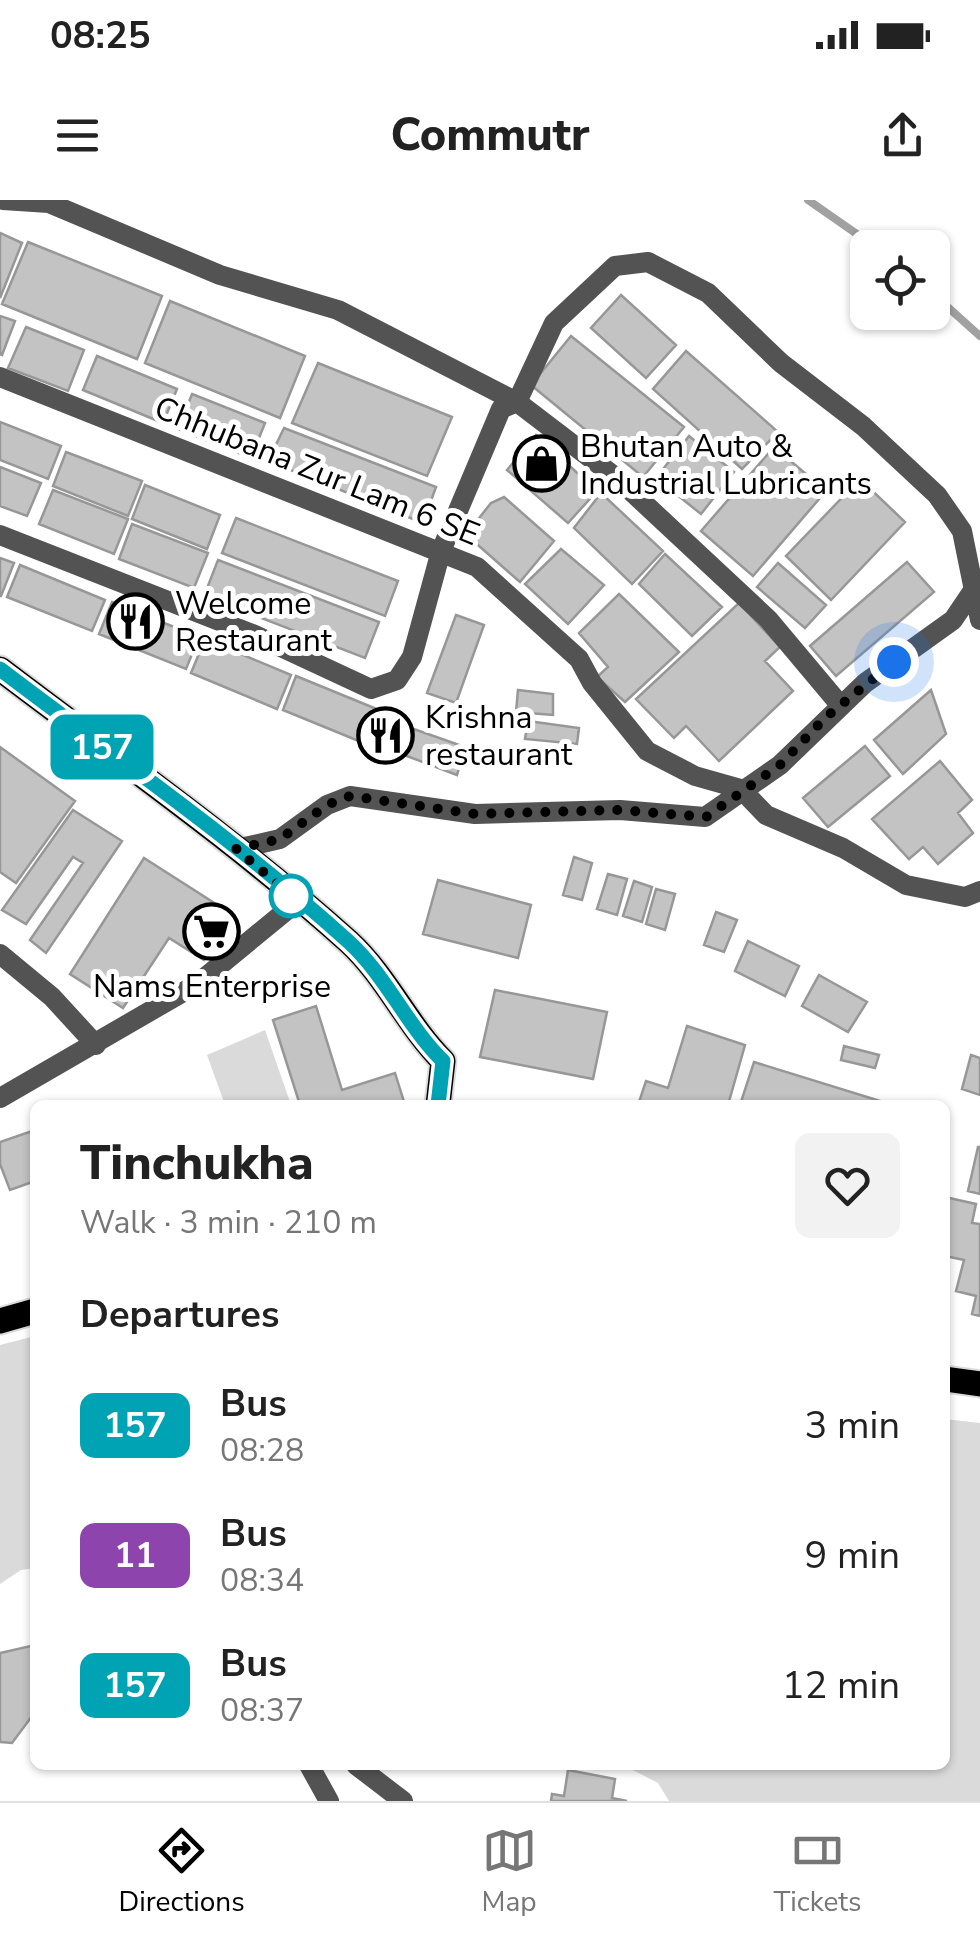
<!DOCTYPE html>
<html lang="en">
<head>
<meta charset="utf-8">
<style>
  :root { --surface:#fff; --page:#f2f2f2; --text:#222; --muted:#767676; --line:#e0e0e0; --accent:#000 }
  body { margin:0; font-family:"Nunito Sans",sans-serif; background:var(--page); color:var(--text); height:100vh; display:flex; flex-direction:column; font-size:38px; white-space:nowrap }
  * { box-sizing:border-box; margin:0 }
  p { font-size:32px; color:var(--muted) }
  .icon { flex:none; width:55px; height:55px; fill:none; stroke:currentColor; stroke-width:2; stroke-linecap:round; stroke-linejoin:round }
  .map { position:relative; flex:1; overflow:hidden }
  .panel { position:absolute; left:30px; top:900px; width:920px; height:670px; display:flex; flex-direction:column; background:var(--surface); border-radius:15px; box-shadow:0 2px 8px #0004 }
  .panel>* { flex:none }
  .badge { padding:0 20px; border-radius:15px; font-size:35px; line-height:65px }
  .buttons { position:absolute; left:850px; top:30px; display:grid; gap:20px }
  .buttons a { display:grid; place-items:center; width:100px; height:100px; border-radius:15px; background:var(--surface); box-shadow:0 2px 8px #0004; font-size:50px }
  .you { position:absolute; width:50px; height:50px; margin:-25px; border:8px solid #fff; border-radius:50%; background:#1a73e8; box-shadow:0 0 0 15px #1a73e833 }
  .map>.badge { position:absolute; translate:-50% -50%; box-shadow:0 0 0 5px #fff }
  h2 { padding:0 50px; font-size:38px; line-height:90px }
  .round { display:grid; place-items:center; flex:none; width:105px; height:105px; border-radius:15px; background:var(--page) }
  .head { display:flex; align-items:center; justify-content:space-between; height:170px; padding:0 50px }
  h1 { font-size:48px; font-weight:800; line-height:75px }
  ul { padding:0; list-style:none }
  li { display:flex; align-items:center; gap:30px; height:130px; padding:0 50px }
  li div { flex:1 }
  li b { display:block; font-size:38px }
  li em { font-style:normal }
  li .badge { min-width:110px; font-weight:700; text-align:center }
  .status { display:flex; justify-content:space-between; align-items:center; height:70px; padding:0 50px; background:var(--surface); direction:ltr }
  .status svg { height:28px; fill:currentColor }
  header { display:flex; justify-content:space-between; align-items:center; height:130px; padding:0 50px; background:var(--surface); font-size:45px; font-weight:800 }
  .tab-bar { display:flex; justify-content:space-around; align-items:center; height:140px; border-top:2px solid var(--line); background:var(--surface); font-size:28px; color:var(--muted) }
  .tab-bar a { display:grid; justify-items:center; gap:5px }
  .tab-bar .active { color:var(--accent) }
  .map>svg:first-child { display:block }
  .green { fill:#dadada }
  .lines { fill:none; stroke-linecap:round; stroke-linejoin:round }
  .stream { stroke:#a1a1a1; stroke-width:8 }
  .building { fill:#c3c3c3; stroke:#979797; stroke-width:2.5 }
  .primary-casing { stroke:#dbdbdb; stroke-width:29 }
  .minor { stroke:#535353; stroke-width:20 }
  .primary { stroke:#000; stroke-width:25 }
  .line-casing { stroke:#fff; stroke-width:22 }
  .line { stroke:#00a3b4; stroke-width:15 }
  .walk { stroke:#000; stroke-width:10; stroke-dasharray:0 18 }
  .stop-dot { fill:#fff; stroke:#00a3b4; stroke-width:5 }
  .labels { text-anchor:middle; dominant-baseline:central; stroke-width:10; stroke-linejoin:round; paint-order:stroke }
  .poi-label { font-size:32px; fill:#000; stroke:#fff; text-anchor:start }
  .street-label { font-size:32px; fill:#000; stroke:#fff }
</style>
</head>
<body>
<div class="status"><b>08:25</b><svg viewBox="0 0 49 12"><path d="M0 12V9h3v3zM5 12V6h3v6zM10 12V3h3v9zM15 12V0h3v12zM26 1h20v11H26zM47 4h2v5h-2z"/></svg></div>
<header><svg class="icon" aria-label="menu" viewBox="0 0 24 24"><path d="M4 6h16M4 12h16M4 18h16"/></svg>Commutr<svg class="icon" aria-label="share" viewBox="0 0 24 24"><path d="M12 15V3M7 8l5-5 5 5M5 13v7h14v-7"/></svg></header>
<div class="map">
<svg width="980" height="1601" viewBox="0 0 980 1601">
  <rect width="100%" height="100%" fill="#fff"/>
  <path class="green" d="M265 830 291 905H225L207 855Z
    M35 1136V1368L21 1370 0 1384V1145Z
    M945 1219 980 1223V1601H669L658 1583 623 1565H945Z"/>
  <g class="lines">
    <path class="stream" d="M808 0 877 48
      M932 93 980 136"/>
  </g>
  <path class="building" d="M0 33 22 43 0 98Z
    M28 42 162 96 137 159 2 104Z
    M621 95 676 145 646 178 591 128Z
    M170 101 305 156 280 218 145 163Z
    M0 116 15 121 2 155 0 154Z
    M26 127 84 150 68 191 8 168Z
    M571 136 684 227 643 277 531 185Z
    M686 151 778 232 742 269 653 189Z
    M97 156 177 189 163 223 83 190Z
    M318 163 452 217 427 276 292 223Z
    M192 194 265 223 251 258 178 229Z
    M0 222 61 246 48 279 0 260Z
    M284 228 436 287 423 323 268 261Z
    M536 235 597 291 568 323 507 270Z
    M689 236 734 272 701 314 656 278Z
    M774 247 826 291 753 376 701 331Z
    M66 252 142 281 128 316 53 286Z
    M0 267 41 283 27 316 0 306Z
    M860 279 905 322 831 400 786 356Z
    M145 285 220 315 207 349 132 319Z
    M53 290 128 319 114 354 39 324Z
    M601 293 663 351 632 384 574 328Z
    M504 297 554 341 520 382 471 339 472 327 491 303Z
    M236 318 398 381 385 416 222 353Z
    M132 324 208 353 194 388 119 359Z
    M561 349 604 385 568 424 525 384Z
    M665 354 722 407 692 436 639 384Z
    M0 358 14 363 1 396H0Z
    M218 360 379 422 365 458 204 396Z
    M907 362 934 392 836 476 810 446Z
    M778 363 826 405 805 428 757 387Z
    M20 365 105 400 92 431 7 397Z
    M619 394 679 452 625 502 597 477 608 467 579 433Z
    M112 402 199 437 186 469 99 434Z
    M739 403 780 447 765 461 793 491 719 561 686 526 674 538 636 499Z
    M456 415 484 425 456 503 427 493Z
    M205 439 291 475 277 509 191 473Z
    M296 476 384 512 371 546 283 510Z
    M518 490 553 494V515L516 512Z
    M931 490 946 534 903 574 874 540Z
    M391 521 465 547 457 575 383 547Z
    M528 521 579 528 577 544 525 539Z
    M865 546 890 576 828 627 803 598Z
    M0 547 75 601 16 683 0 672Z
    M940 561 972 600 958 613 973 633 938 664 923 647 909 659 872 619Z
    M73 610 122 641 46 753 30 740 83 663 73 657 26 724 2 710Z
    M574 657 592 663 582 700 563 695Z
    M144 658 233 715 204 760 169 738 123 808 70 774Z
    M608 674 627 679 617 715 597 709Z
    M438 680 531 705 518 758 423 734Z
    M634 681 652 687 642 722 623 716Z
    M656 689 675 694 665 730 646 724Z
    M716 712 737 720 724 752 704 745Z
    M748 741 799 766 785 796 735 771Z
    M819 775 867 802 848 832 802 806Z
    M495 790 607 812 593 879 480 857Z
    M316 806 342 890 395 873 405 905H300L273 820Z
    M687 826 745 845 728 905H638L646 881 668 888Z
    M844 846 879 855 875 868 841 860Z
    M971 855 980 858V895L962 889Z
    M754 862 893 905H740Z
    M35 930V981L10 990 0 964V942Z
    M978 947H980V994L968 991Z
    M945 997 976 1004 972 1023 980 1024V1116L972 1114 976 1096 956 1091 964 1060 945 1056Z
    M35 1445V1512L12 1543 0 1542V1453Z
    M568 1570 615 1579 612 1598 627 1601H551L552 1594 564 1596Z"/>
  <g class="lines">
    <defs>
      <path id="primary" d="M0 469C117 558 240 644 349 742 387 777 407 825 443 861L438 905
        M0 1121 35 1111
        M945 1179 980 1184"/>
    </defs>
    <use href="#primary" class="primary-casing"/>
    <path class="minor" d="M3 0 49 3 220 75 338 110 517 202 618 279 768 419 841 506
      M0 177 477 367 579 459 592 483 647 551 695 576 741 589 766 615 843 648 906 685 965 697 980 691
      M517 202 554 123 615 66 648 62 708 93 781 163 863 226 937 295 962 331 980 420
      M0 335 255 435 371 489 397 480 412 457 441 351 501 209 517 202
      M236 649 280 639 327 605 350 596 475 614 620 610 705 617 780 565 865 483 953 420 976 386
      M0 754 52 797 96 845
      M0 898 197 784 298 701
      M309 1565 329 1601
      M356 1565 403 1601"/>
    <use href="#primary" class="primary"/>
  </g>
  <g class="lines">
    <defs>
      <path id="line" d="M0 469C117 558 240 643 349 742 387 777 407 826 443 861L438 905"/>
    </defs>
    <use href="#line" class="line-casing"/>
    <use href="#line" class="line"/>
    <path class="walk" d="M291 696 298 701 236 649 280 639 327 605 350 596 475 614 620 610 706 617 780 565 826 517 894 462"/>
  </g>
  <defs>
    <symbol id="shop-ring" viewBox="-11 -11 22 22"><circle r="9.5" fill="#fff" stroke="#000" stroke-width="1.5"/><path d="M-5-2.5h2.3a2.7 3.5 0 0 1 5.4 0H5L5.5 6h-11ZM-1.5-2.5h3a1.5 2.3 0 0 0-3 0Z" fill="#000"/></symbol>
    <symbol id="restaurant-ring" viewBox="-11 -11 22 22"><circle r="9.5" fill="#fff" stroke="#000" stroke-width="1.5"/><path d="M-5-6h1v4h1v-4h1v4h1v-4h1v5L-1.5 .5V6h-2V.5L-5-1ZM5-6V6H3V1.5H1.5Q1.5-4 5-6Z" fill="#000"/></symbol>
    <symbol id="supermarket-ring" viewBox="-11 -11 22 22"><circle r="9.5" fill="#fff" stroke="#000" stroke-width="1.5"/><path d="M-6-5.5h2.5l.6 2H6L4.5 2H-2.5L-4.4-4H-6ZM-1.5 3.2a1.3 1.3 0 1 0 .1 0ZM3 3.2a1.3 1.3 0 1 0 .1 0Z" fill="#000"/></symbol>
  </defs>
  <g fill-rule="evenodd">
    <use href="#shop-ring" x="510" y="232" width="63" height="63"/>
    <use href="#restaurant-ring" x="104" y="390" width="63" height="63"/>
    <use href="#restaurant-ring" x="354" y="504" width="63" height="63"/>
    <use href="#supermarket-ring" x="180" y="700" width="63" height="63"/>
  </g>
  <circle class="stop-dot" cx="291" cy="696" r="20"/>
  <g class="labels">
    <g class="poi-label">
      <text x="580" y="246">Bhutan Auto &amp;<tspan x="580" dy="37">Industrial Lubricants</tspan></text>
      <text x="175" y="403">Welcome<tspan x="175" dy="37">Restaurant</tspan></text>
      <text x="425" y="517">Krishna<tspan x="425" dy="37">restaurant</tspan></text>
      <text x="212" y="786" text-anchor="middle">Nams Enterprise</text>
    </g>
    <g class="street-label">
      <text transform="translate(317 271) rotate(22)">Chhubana Zur Lam 6 SE</text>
    </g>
  </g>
</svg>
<div class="buttons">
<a><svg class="icon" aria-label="locate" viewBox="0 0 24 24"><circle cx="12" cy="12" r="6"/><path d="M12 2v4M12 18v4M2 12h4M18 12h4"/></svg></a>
</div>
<div class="you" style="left:894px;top:462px"></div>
<b class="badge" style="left:102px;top:547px;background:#00a3b4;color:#fff">157</b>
<section class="panel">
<div class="head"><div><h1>Tinchukha</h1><p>Walk · 3 min · 210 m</p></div><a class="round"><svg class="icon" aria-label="heart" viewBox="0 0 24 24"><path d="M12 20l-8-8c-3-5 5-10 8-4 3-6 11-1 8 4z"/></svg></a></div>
<h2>Departures</h2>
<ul>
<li><span class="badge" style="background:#00a3b4;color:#fff">157</span><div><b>Bus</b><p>08:28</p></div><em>3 min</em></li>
<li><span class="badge" style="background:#8e44ad;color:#fff">11</span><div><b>Bus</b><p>08:34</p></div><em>9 min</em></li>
<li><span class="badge" style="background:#00a3b4;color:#fff">157</span><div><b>Bus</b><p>08:37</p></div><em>12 min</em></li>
</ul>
</section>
</div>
<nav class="tab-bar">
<a class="active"><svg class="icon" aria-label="directions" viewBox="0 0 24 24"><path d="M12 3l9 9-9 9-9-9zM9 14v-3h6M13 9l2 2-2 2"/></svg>Directions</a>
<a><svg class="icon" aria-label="map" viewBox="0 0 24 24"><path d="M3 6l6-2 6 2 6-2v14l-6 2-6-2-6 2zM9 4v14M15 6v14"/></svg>Map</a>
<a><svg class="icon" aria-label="tickets" viewBox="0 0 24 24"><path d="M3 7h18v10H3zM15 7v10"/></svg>Tickets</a>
</nav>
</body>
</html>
